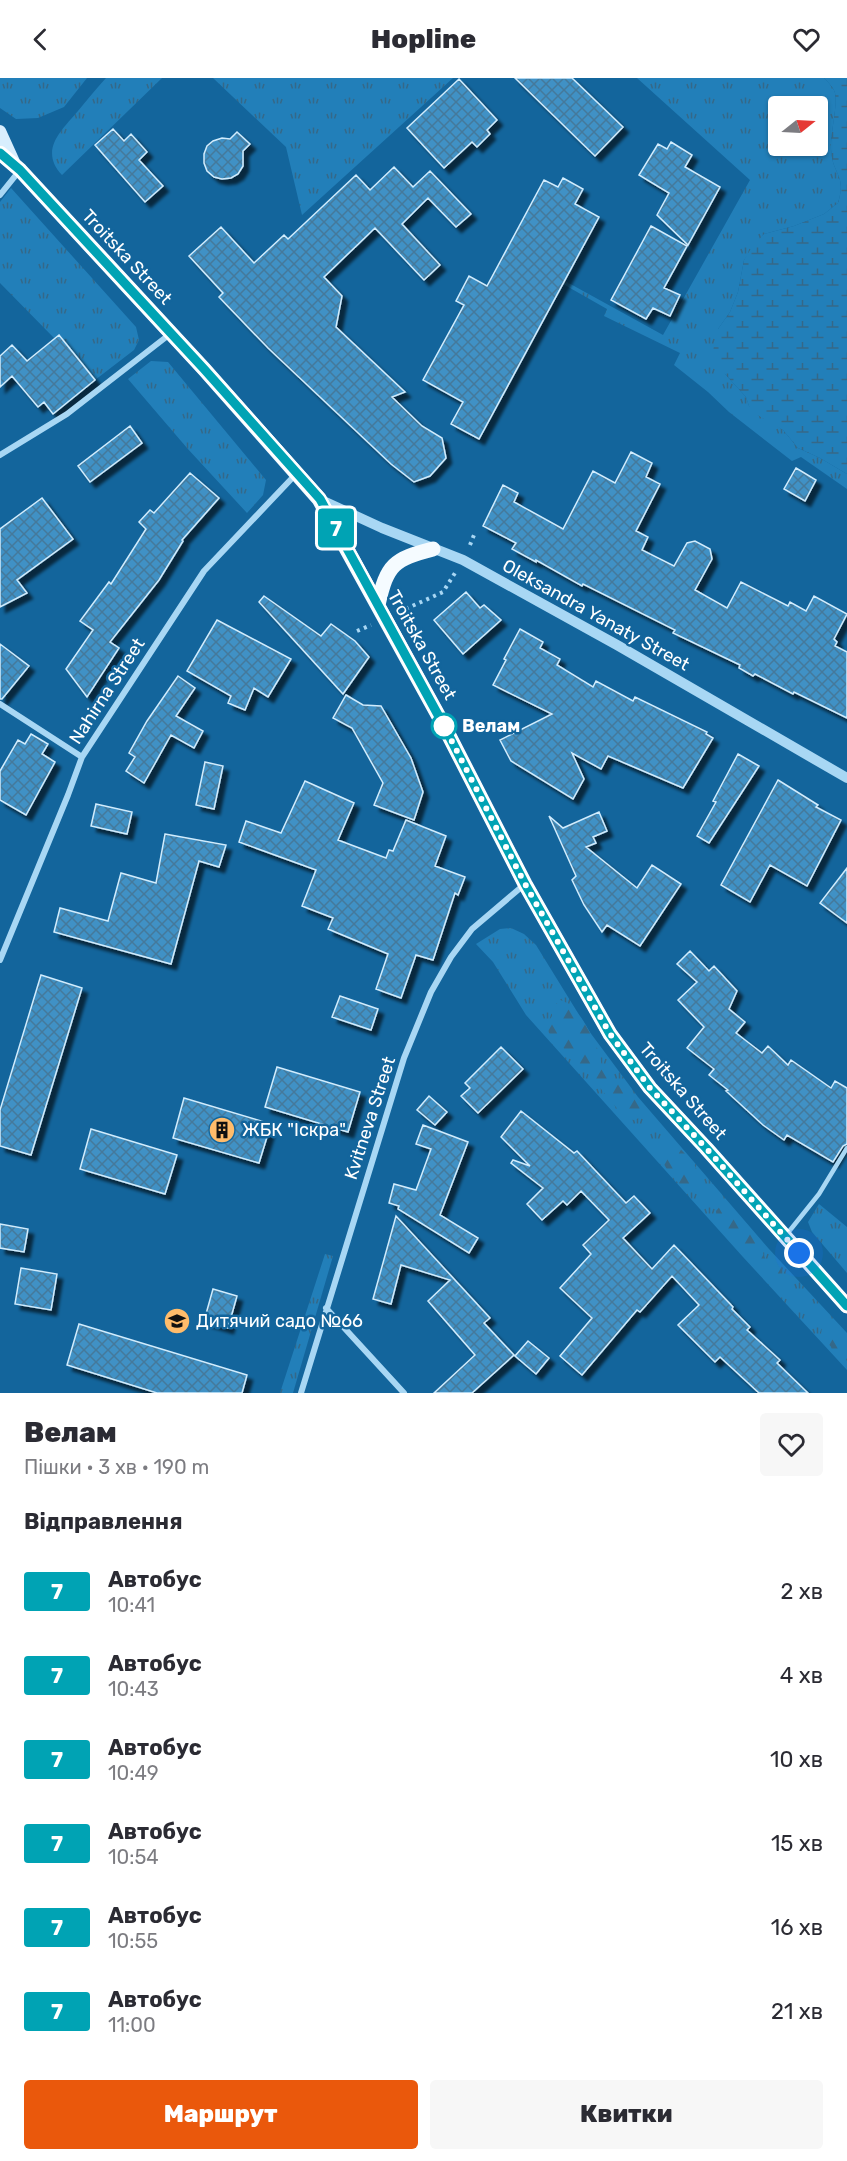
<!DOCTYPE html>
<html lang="uk">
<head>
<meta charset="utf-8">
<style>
  :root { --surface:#fff; --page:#f7f7f7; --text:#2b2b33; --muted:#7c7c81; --accent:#ea580c }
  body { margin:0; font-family:Rubik,sans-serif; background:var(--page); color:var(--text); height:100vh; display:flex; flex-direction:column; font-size:22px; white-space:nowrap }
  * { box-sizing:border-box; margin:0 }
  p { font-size:20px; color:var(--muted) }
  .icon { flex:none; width:33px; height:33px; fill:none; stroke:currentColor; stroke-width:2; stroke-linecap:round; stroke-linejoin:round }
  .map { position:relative; height:1315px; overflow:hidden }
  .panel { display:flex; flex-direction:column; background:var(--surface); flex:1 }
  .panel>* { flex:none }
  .badge { padding:0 12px; border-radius:4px; font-size:21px; line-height:39px }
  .needle { width:39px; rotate:72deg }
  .buttons { position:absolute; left:768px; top:18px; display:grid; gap:12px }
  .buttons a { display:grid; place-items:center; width:60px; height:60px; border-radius:6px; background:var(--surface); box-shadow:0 2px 4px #0004; font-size:30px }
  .you { position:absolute; width:30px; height:30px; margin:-15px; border:4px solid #fff; border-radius:50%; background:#1a73e8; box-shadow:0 0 0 9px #1a73e833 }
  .map>.badge { position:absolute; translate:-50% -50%; box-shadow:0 0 0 3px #fff }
  h2 { padding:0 24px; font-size:22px; line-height:54px }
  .round { display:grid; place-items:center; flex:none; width:63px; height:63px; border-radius:6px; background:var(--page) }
  .overview { display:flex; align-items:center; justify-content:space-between; height:102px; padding:0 24px }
  h1 { font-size:28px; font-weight:800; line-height:45px }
  .primary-button { display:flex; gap:12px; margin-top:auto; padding:12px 24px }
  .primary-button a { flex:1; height:69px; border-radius:6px; background:var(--accent); color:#fff; font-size:24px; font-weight:800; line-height:69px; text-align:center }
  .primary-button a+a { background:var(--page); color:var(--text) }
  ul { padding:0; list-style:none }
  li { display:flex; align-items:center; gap:18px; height:84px; padding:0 24px }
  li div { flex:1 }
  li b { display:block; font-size:22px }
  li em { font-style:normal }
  li .badge { min-width:66px; font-weight:700; text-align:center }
  header { display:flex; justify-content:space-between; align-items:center; height:78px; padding:0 24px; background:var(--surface); font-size:27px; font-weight:800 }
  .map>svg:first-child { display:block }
  .grass { fill:url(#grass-tufts); fill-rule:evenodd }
  .forest { fill:url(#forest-firs) }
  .wetland { fill:url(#wetland-marsh) }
  .building { fill:url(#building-cross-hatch); stroke:#d1ecfd; stroke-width:1.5; filter:url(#shadow) }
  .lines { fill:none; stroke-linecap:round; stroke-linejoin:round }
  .path { stroke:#a8d7f4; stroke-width:4; stroke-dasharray:3 4.5; stroke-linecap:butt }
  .service { stroke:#a8d7f4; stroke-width:4.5 }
  .minor { stroke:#a8d7f4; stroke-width:6 }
  .tertiary { stroke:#a8d7f4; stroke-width:10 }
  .secondary { stroke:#d8eefd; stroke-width:12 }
  .primary { stroke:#f5fbff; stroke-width:15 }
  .line-casing { stroke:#fff; stroke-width:14 }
  .line { stroke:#00a3b4; stroke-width:9 }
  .walk { stroke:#fff; stroke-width:6; stroke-dasharray:0 10.8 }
  .stop-dot { fill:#fff; stroke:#00a3b4; stroke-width:3 }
  .labels { text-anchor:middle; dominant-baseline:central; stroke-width:5; stroke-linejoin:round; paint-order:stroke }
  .street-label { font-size:18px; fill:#fff; stroke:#13659c }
  .stop-label { font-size:18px; font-weight:bold; fill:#fff; stroke:#13659c; text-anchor:start }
  .poi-label { font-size:18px; fill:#fff; stroke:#13659c; text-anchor:start }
</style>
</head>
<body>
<header><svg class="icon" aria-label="back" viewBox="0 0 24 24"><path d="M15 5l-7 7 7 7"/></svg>Hopline<svg class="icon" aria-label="heart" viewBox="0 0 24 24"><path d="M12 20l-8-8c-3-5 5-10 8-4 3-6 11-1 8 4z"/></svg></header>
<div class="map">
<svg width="847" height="1315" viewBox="0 0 847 1315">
  <defs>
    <pattern id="grass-tufts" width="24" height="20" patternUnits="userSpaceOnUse" patternTransform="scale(1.5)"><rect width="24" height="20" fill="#227fb9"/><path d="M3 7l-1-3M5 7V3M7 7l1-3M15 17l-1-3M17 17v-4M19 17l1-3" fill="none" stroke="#356888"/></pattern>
    <pattern id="forest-firs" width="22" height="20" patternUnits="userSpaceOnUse" patternTransform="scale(1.5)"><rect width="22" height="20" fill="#227fb9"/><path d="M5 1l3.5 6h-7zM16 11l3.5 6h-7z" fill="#356888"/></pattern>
    <pattern id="wetland-marsh" width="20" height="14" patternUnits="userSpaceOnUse" patternTransform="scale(1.5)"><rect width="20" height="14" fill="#227fb9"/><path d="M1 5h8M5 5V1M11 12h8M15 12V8" fill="none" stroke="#356888"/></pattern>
    <pattern id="building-cross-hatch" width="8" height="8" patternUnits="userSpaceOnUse" patternTransform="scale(1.5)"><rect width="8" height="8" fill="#4091c5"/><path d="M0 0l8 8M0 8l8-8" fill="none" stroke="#44799b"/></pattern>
    <filter id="shadow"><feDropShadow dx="5.5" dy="5.5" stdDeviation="1.5" flood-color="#0009"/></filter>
  </defs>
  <rect width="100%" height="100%" fill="#13659c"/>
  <path class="grass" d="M0 0H87L64 29 38 40 16 41 0 30Z
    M106 0H162L62 97C39 72 61 53 78 33 87 22 96 11 106 0Z
    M213 0H453L302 137 286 69Z
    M637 0H824C828 4 834 10 835 15 838 27 830 56 831 71 832 97 847 96 838 125L824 136 794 148 764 156 744 182 738 214 730 234 718 251 725 296 746 319 749 328 783 352 798 370 820 380 847 396V411L801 379 792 383 729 334 708 314 674 287 680 275 604 238 607 231 563 206 565 203 663 257 750 102ZM778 28H818V68H778Z
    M11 110 136 249 139 262 134 272 95 302 60 257 55 261 0 205V124Z
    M151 283 168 284 266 402 263 417 247 435 187 370 128 301Z
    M511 850 524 856 536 867 589 953 638 1019 769 1171 847 1255V1292L743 1179 526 937 493 884 476 866 500 851Z
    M819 1126 847 1149V1195L812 1154 808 1144Z
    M325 1176 333 1178 293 1315H280Z"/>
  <path class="forest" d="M560 922C579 927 593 959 600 977 601 982 601 987 603 991 613 1010 648 1010 639 1040L634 1042 627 1041 620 1034 592 1000 549 955 547 947 552 938V930Z
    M669 1065 676 1066C687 1079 709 1096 695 1112 680 1113 664 1090 660 1077L664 1068Z
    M722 1126H726C738 1136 755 1152 761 1168 763 1173 763 1177 766 1182L777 1183 783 1190 780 1198 774 1202 768 1200 717 1147 716 1133Z
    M827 1246C844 1251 847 1268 847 1283L843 1278 835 1274 821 1256 822 1249Z"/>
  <path class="wetland" d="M824 0H847V396L820 380 798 370 783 352 754 335 749 328 746 319 725 296 712 277 718 251 730 234 738 214 744 182 752 169 764 156 794 148 824 136 838 125C847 96 832 97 831 71 830 56 838 27 835 15 834 10 828 4 824 0Z"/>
  <path class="building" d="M515 0H572L623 49 595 78Z
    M459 1 497 42 487 52 490 56 477 69 472 64 444 90 407 50Z
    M113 51 124 63 131 56 147 74 139 82 163 108 145 124 95 67Z
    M237 54 250 66 243 73V88L238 96 231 100 222 101 214 99 207 93 204 85V76L207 68 213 63 222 60 230 61Z
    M671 64 692 77 685 89 720 109 688 167 657 137 669 115 639 97 658 66 667 71Z
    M394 89 413 109 430 93 471 136 456 149 428 120 402 146 440 187 424 202 375 150 324 199 342 218 336 249 405 314 392 319 422 348 442 360 446 380 430 398 414 404 391 386 268 270 219 219 223 215 189 178 221 149 254 185 284 157 288 161 356 97 370 112Z
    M563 100 583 111 575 126 599 139 479 361 451 346 463 324 423 302 464 227 456 223 469 198 487 208 544 102 558 109Z
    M651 148 687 168 664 210 680 217 670 238 653 230 646 241 611 222Z
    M59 257 95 302 53 336 44 324 38 329 12 298 0 309V278L12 267 27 283Z
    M130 348 142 365 90 404 78 388Z
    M631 374 652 385 646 399 660 406 636 453 648 459 642 472 674 488 687 465 695 463 710 471 712 481 695 512 727 530 741 504 788 528 790 524 806 533 814 518 847 536 834 561 837 564 835 568 847 574V640L794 614 793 616 755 596 753 598 739 590 740 587 673 555 675 552 583 506 582 508 536 482V484L512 471 516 465 483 448 503 407 518 415 514 424 563 451 593 393 615 405Z
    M796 390 816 402 805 423 784 411Z
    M190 395 219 420 182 462 183 463 159 502 110 564 119 570 87 619 66 591 93 552 80 543 109 504 111 506 146 451 139 444 150 432 154 435Z
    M42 420 73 461 17 502 27 515 0 529V451Z
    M466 514 480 530 484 527 501 542 463 576 434 542Z
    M264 518 321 558 331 546 355 563 369 579 343 616 259 524Z
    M217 542 291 581 268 619 254 610 245 632 228 625 231 618 187 593Z
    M520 551 543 564 540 570 560 581 557 587 593 609 596 603 633 623 635 619 707 654 706 656 713 660 683 710 608 678 601 691 572 675 584 701 573 721 511 683 500 662 552 636 493 607 506 582 504 581Z
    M0 566 29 588 2 621H0Z
    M178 598 195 610 176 638 203 653 194 670 171 657 144 705 126 693 135 679 129 675 147 643Z
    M346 617 363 627 381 628 411 680 423 714 414 742 374 727 383 705 352 650 333 640Z
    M31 656 48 666 42 676 55 684 26 737 0 722V693L18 662 25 666Z
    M738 676 759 688 709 765 697 758 716 724 713 723Z
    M205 684 223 688 214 731 196 727Z
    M778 702 818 727 816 729 841 742 807 808 770 787 750 824 721 807Z
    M305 703 354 725 338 762 386 780 389 772 393 773 406 742 446 758 435 788 465 799 458 817 455 815 433 882 416 877 401 920 376 911 388 876 328 851 333 840 302 828 316 792 239 764 246 743 281 755Z
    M96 726 132 734 127 756 91 748Z
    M599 734 607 753 593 759 596 765 586 769 637 810 652 787 681 806 640 868 607 847 602 854 584 827 572 802 576 798 549 738 563 750Z
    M165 756 226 767 219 789 199 783 171 886 54 854 60 830 108 843 121 795 156 805Z
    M847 790V845L820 825Z
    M690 873 709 893 714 888 737 913 729 931 745 944 736 955 762 975 768 968 788 987 791 982 831 1010 835 1003 847 1010V1066L843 1068 833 1084 787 1057 784 1062 763 1047 726 1013 728 1012 709 997 714 991 687 970 704 949 678 922 697 904 677 886Z
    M41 897 82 910 31 1077 0 1068V1032Z
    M340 918 378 931 371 952 332 939Z
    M501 969 523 991 478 1035 461 1018 470 1010 465 1005Z
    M277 989 360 1014 348 1054 265 1029Z
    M429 1018 447 1034 435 1047 417 1032Z
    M184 1020 271 1046 259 1085 173 1060Z
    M521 1033 574 1075 577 1073 626 1125 634 1118 650 1135 623 1160 652 1191 674 1167 733 1229 732 1231 750 1249 747 1252 780 1282 777 1285 808 1315H759L720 1279 715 1284 678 1247 699 1227 672 1198 640 1234 637 1232 582 1297 560 1278 592 1240 560 1210 591 1176 583 1167 609 1142 581 1113 567 1127 563 1123 542 1142 527 1126 543 1110 511 1085 513 1082 530 1088 501 1059Z
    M423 1047 468 1064 440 1137 478 1160 469 1175 398 1131 399 1128 389 1125 394 1106 416 1112 431 1071 416 1066Z
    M91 1051 177 1077 165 1116 80 1091Z
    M396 1138 490 1240 484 1245 514 1277 472 1315H434L475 1277 428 1223 450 1202 401 1187 391 1226 373 1221Z
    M0 1146 28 1151 24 1174 0 1170Z
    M21 1190 57 1196 51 1232 15 1226Z
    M213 1211 237 1218 228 1250 204 1243Z
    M79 1246 247 1297 242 1315H157L67 1287Z
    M528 1263 549 1280 536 1296 515 1278Z"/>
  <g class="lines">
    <path class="path" d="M470 467 474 457
      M399 534 443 514 455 495
      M357 553 371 547"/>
    <path class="service" d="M787 1156 819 1116 847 1070"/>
    <path class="minor" d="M0 117 20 92
      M0 377 67 336 170 256
      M0 626 82 679
      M0 882 68 717 82 679 204 493 296 396
      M326 1230 404 1315
      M301 1315 404 980 431 914 451 879 472 851 525 806"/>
    <path class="tertiary" d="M319 421 382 450 463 482 617 567 847 700"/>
    <path class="secondary" d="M0 53 15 86"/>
    <path class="primary" d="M0 75 20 92 204 291 319 421 443 646 525 806 610 956 650 1010 706 1070 847 1228
      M378 527C387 486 394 481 433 471"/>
  </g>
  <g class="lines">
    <defs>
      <path id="line" d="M0 75 20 92 204 291 320 421 443 646 525 806 610 956 650 1010 706 1070 847 1228"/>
    </defs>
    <use href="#line" class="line-casing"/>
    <use href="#line" class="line"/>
    <path class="walk" d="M444 648 443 646 525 806 610 956 650 1010 706 1070 799 1175"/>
  </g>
  <defs>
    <symbol id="building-disc" viewBox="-11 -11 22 22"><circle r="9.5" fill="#ffbc6b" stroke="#13659c"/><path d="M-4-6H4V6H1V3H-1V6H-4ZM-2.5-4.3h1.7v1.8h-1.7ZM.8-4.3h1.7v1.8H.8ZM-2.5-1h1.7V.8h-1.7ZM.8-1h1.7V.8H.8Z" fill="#111"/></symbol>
    <symbol id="school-disc" viewBox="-11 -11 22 22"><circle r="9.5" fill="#ffbc6b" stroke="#13659c"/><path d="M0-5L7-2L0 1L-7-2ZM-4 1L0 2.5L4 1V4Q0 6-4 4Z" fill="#111"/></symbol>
  </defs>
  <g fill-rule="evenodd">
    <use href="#building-disc" x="207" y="1037" width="30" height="30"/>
    <use href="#school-disc" x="162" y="1228" width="30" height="30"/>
  </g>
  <circle class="stop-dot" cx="444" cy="648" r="12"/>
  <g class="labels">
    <g class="street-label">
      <text transform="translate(127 179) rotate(47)">Troitska Street</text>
      <text transform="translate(596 537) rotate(29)">Oleksandra Yanaty Street</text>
      <text transform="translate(422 567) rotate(61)">Troitska Street</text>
      <text transform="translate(107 613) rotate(-57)">Nahirna Street</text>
      <text transform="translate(683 1013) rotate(49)">Troitska Street</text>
      <text transform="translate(370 1040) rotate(-72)">Kvitneva Street</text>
    </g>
    <g class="stop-label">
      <text x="462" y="648">Велам</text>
    </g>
    <g class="poi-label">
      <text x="242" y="1052">ЖБК "Іскра"</text>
      <text x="196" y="1243">Дитячий садо №66</text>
    </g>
  </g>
</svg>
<div class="buttons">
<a><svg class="needle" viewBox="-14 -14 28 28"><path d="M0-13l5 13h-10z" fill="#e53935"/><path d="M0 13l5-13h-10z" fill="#7c7c81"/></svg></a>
</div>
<div class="you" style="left:799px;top:1175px"></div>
<b class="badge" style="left:336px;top:450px;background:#00a3b4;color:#fff">7</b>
</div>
<section class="panel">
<div class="overview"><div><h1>Велам</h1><p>Пішки · 3 хв · 190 m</p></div><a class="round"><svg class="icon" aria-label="heart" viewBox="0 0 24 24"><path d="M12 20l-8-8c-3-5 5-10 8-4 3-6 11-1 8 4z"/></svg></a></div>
<h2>Відправлення</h2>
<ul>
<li><span class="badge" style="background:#00a3b4;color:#fff">7</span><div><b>Автобус</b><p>10:41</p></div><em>2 хв</em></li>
<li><span class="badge" style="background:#00a3b4;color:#fff">7</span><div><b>Автобус</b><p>10:43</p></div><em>4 хв</em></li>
<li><span class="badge" style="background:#00a3b4;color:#fff">7</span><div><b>Автобус</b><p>10:49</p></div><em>10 хв</em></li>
<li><span class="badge" style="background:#00a3b4;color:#fff">7</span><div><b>Автобус</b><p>10:54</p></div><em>15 хв</em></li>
<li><span class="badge" style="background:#00a3b4;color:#fff">7</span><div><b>Автобус</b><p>10:55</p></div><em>16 хв</em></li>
<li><span class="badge" style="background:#00a3b4;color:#fff">7</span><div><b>Автобус</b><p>11:00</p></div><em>21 хв</em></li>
</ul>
<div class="primary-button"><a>Маршрут</a><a>Квитки</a></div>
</section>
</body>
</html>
